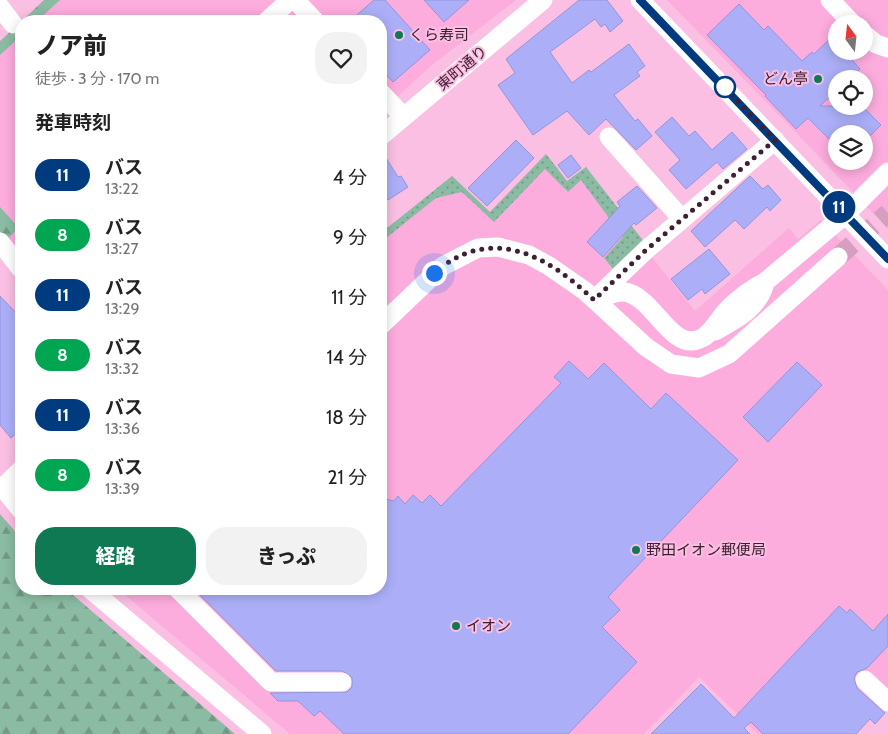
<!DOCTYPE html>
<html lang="ja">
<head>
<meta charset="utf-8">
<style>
  :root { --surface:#fff; --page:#f2f2f2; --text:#222; --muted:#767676; --accent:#0e7953 }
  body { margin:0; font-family:Cabin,"Noto Sans JP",sans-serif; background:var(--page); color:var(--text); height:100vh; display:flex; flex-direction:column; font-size:19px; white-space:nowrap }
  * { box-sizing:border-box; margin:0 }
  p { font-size:16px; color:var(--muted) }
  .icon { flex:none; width:28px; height:28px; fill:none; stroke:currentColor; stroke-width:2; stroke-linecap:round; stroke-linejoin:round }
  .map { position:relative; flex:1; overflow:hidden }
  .details { position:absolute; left:15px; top:15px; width:372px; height:580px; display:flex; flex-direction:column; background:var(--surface); border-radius:20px; box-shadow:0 2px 12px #0003 }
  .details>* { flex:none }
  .badge { padding:0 10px; border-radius:16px; font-size:18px; line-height:32px }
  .needle { width:32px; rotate:345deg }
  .controls { position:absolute; left:828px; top:15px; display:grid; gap:10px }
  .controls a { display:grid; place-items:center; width:45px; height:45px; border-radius:50%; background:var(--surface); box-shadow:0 2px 12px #0003; font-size:25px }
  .you { position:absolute; width:25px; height:25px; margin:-12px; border:4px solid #fff; border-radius:50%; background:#1a73e8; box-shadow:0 0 0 8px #1a73e833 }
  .map>.badge { position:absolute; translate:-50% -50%; box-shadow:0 0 0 2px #fff }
  h2 { padding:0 20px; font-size:19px; line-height:45px }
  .round { display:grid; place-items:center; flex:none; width:52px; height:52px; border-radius:20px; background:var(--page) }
  .overview { display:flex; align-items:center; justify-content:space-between; height:85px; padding:0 20px }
  h1 { font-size:24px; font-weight:800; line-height:38px }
  .primary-button { display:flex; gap:10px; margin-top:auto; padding:10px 20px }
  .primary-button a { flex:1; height:58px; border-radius:20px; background:var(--accent); color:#fff; font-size:20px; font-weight:800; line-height:58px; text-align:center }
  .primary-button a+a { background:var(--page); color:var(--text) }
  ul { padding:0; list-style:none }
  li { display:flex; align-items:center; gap:15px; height:60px; padding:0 20px }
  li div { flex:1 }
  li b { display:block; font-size:19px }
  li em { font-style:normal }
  li .badge { min-width:55px; font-weight:700; text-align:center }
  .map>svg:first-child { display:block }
  .built { fill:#fdacde; fill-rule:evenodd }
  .forest { fill:url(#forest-firs) }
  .garden { fill:url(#garden-dots) }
  .building { fill:#acaff7; stroke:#9395db }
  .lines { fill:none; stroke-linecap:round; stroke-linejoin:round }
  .minor-tunnel { stroke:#d59fc0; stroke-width:19; stroke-dasharray:19 9; stroke-linecap:butt }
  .minor { stroke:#fff; stroke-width:19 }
  .line-casing { stroke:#fff; stroke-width:11 }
  .line { stroke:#003b80; stroke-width:8 }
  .walk { stroke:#3d2032; stroke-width:5; stroke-dasharray:0 9 }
  .poi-dot { fill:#0e7953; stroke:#fbbfe3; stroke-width:2 }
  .stop-dot { fill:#fff; stroke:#003b80; stroke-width:2.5 }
  .labels { text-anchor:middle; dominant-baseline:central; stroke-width:4; stroke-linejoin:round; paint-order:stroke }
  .poi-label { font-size:15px; fill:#3d2032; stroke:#fbbfe3; text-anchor:start }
  .street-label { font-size:15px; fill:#3d2032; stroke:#fbbfe3 }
</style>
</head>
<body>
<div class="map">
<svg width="888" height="734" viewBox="0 0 888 734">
  <defs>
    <pattern id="forest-firs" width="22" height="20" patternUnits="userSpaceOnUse" patternTransform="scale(1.25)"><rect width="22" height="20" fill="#8bbba3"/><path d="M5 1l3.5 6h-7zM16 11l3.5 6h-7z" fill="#739885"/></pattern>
    <pattern id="garden-dots" width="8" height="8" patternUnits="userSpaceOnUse" patternTransform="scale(1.25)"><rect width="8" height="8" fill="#8bbba3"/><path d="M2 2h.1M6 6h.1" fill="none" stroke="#739885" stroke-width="1.8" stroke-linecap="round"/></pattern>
  </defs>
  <rect width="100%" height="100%" fill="#fbbfe3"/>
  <path class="built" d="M44 0H516L432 65 381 112V21H22Z
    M667 0H888V229L808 145ZM836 24H864V51H836ZM836 79H864V106H836ZM836 134H864V161H836Z
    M21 22V262L0 235V41Z
    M546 154 567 181 586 167 646 250 695 311 789 228 798 239 821 220 888 290V696L866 675 809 734H758L699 677 644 734H290L118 589H381V233L452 176 490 212Z"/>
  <path class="forest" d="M44 0H60L37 21H22Z
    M21 22V36L0 55V41Z
    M0 207 19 228 5 241 0 235Z
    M0 514 21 538V589H66L235 734H0Z"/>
  <path class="garden" d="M546 154 567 181 586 167 645 243 613 269 604 258 623 237 581 180 568 192 545 169 494 222 462 192 436 198 381 242V233L452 176 490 212Z"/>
  <path class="building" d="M374 0H385L430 50 393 82 381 69V21H350Z
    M424 0H469L444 22Z
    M579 0H607L623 21 610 32 605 24 601 27 595 19 550 52 572 83 589 70 591 72 629 44 645 66 637 72 640 76 614 95 635 121 638 119 652 136 636 150 606 119 589 135 567 111 533 135 498 85 515 73 506 59Z
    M739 4 764 30 768 26 802 61 812 52 814 54 836 33V51H844L860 69 849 79H836V91L820 106H862L881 125 864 142V134H836V146L808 118 796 129 765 96 766 95 707 35Z
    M672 117 689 136 695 131 712 150 732 132 747 149 723 169 717 162 686 189 669 170 680 160 655 132Z
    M516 140 534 158 487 206 468 188Z
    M381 150 398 177 401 176 408 187 388 200 381 190Z
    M571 155 581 168 568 178 558 165Z
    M750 176 763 189 768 185 781 200 770 211 767 207 744 229 735 220 705 247 691 231Z
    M637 186 657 208 636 225 634 223 603 257 587 242 620 206 617 202Z
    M709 249 730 274 705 294 702 289 688 300 671 279Z
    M0 296 21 318V429L11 438 0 425Z
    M569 361 588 379 604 363 651 409 666 393 738 460 608 597 620 610 602 627 637 662 568 734H344L320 711 314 716 298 701H278L270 693 347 692 352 687V677L342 671H276L194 589H381V498L394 501 398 496 405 504 413 495 422 503 430 495 441 506 561 383 554 377Z
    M797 362 822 385 768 442 743 417Z
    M839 606 847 613 850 609 873 631 888 614V646L866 669 857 672 854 678 857 688 885 713 875 724 870 719 856 734H763L751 722 744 728 750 734H651L701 684 734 718Z"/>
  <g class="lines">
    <path class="minor-tunnel" d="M838 257 888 213"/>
    <path class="minor" d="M295 0 315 21
      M640 0 888 259
      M830 0 853 24
      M0 7 13 24
      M267 21 290 0
      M864 34 876 44 888 48
      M381 93 404 117
      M381 136 543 0
      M609 137 682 219
      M0 242 21 269
      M596 298 646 250 775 140
      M595 300C603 297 616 291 624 292 654 295 671 355 702 338 712 333 720 317 728 309 739 298 751 289 765 282L846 214 888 172
      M381 325 443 266 478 248 498 247 529 255 549 266 585 291 646 347 671 364 699 368 729 354 838 257
      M715 331C735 320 757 309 764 286
      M3 488 21 510
      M0 490 21 470
      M90 589 262 734
      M178 589 271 682H342
      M865 680 888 702"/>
  </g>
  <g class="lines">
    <defs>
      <path id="line" d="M640 0 888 259"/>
    </defs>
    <use href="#line" class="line-casing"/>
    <use href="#line" class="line"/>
    <path class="walk" d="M434 273C491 224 547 255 594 300L646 250 775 140 722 84 725 87"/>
  </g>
  <g class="poi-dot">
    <circle cx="399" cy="35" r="5"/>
    <circle cx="818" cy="79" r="5"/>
    <circle cx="636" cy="550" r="5"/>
    <circle cx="456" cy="626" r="5"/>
  </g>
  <circle class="stop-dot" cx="725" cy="87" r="10"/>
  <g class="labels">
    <g class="poi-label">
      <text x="409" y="35">くら寿司</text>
      <text x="808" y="79" text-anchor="end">どん亭</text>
      <text x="646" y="550">野田イオン郵便局</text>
      <text x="466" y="626">イオン</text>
    </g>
    <g class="street-label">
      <text transform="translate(462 68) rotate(-40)">東町通り</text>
    </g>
  </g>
</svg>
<div class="controls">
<a><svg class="needle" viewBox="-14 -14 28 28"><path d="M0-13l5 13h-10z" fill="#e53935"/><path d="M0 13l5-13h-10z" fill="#767676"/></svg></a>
<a><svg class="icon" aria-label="locate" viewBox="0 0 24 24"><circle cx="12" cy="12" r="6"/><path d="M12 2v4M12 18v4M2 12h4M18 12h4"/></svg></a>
<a><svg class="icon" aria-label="layers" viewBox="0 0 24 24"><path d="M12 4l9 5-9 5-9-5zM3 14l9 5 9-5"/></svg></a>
</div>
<div class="you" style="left:434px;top:273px"></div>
<b class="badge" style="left:839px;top:207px;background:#003b80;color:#fff">11</b>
<section class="details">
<div class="overview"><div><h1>ノア前</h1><p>徒歩 · 3 分 · 170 m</p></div><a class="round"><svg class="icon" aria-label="heart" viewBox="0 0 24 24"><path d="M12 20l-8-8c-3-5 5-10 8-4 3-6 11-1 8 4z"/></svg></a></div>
<h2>発車時刻</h2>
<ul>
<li><span class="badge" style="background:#003b80;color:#fff">11</span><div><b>バス</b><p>13:22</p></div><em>4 分</em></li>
<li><span class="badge" style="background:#00a651;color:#fff">8</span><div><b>バス</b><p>13:27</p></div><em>9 分</em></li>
<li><span class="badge" style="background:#003b80;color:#fff">11</span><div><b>バス</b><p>13:29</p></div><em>11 分</em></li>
<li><span class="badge" style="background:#00a651;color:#fff">8</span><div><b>バス</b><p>13:32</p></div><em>14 分</em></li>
<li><span class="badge" style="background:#003b80;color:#fff">11</span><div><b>バス</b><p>13:36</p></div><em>18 分</em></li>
<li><span class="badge" style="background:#00a651;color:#fff">8</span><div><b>バス</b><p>13:39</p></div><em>21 分</em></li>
</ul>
<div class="primary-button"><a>経路</a><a>きっぷ</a></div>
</section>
</div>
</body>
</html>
